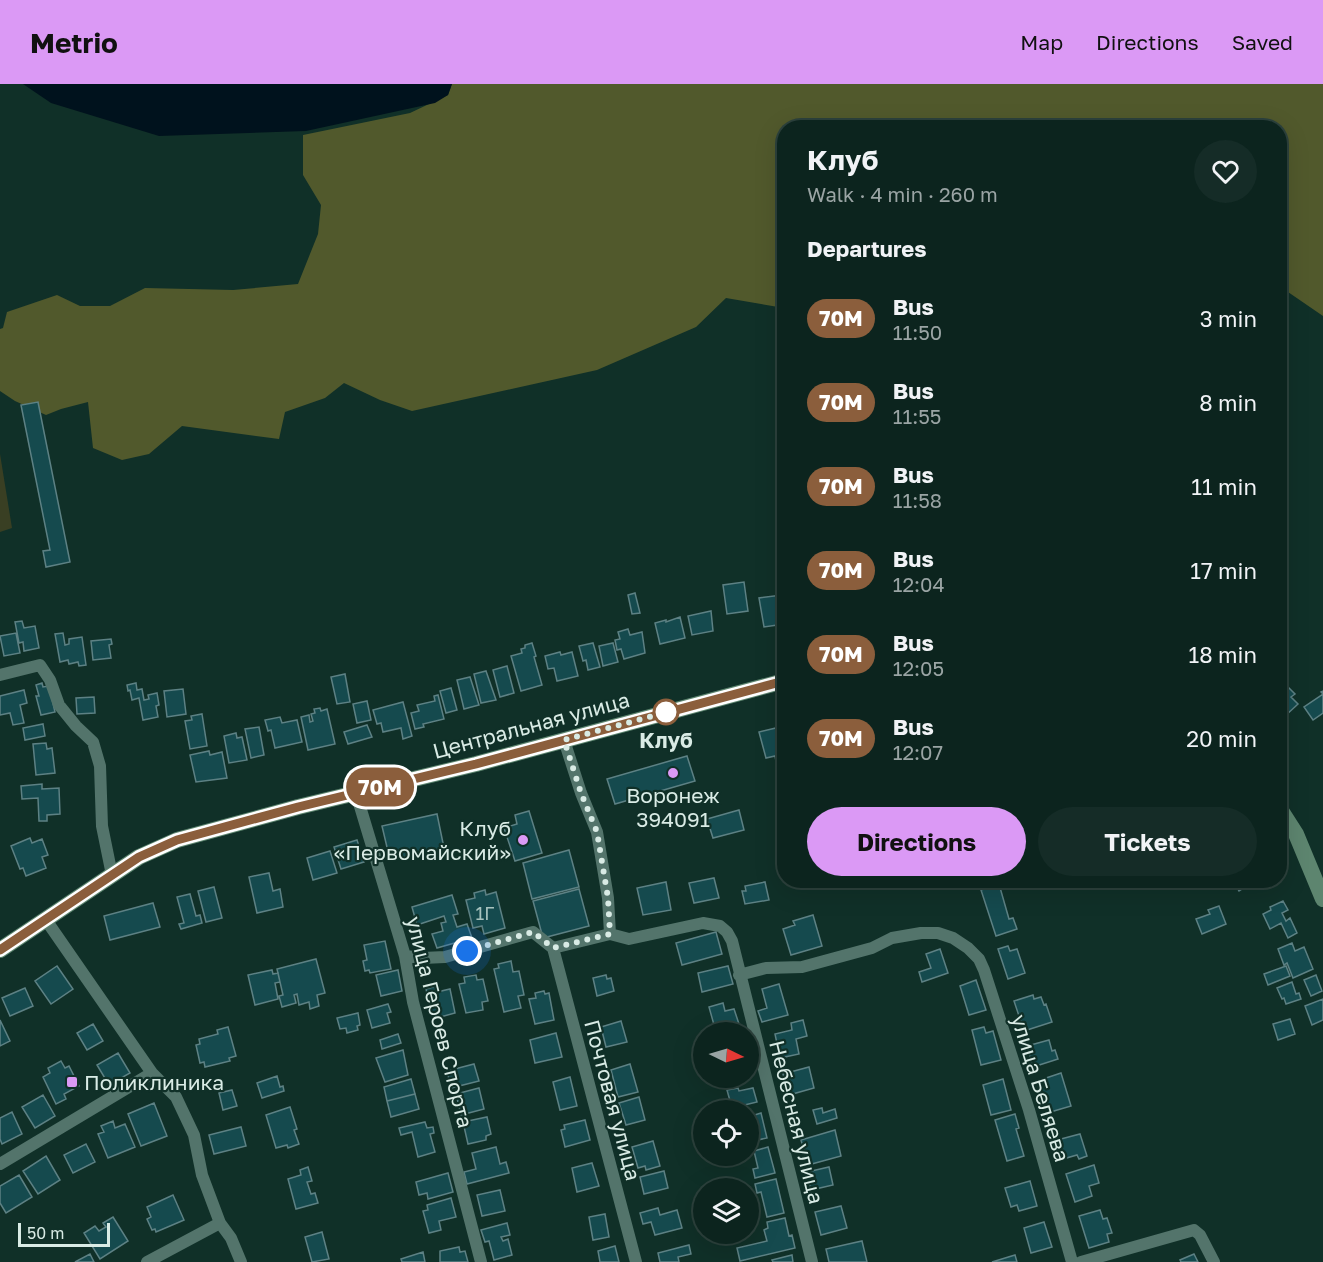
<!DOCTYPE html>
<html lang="en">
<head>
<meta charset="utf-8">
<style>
  :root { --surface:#0c241e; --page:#152c27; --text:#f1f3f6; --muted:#9aa4a4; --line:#2c413c; --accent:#db99f5 }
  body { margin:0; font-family:"Golos Text",sans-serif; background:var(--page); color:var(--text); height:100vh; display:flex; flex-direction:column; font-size:22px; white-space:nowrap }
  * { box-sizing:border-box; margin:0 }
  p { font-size:20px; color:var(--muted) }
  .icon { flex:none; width:33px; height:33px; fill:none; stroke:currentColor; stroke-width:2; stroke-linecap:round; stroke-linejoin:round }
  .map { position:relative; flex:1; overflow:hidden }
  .sheet { position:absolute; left:777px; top:36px; width:510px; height:768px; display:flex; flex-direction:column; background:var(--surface); border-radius:24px; box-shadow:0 6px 24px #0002,0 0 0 2px var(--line) }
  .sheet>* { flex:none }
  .badge { padding:0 12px; border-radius:20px; font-size:21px; line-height:39px }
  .needle { width:39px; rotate:95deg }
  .buttons { position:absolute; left:693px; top:938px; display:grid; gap:12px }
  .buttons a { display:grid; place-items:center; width:66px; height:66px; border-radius:50%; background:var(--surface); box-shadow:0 6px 24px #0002,0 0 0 2px var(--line); font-size:30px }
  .scale { position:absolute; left:18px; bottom:15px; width:92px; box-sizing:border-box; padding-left:6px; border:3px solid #d9ebe5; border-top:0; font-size:16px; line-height:21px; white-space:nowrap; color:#d9ebe5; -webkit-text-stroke:4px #103028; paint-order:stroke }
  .you { position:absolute; width:30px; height:30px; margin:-15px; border:4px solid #fff; border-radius:50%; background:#1a73e8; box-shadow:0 0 0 9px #1a73e833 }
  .map>.badge { position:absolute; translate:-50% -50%; box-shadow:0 0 0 3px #fff }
  h2 { padding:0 30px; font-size:22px; line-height:54px }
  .round { display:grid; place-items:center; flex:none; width:63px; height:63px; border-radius:32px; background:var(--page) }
  .head { display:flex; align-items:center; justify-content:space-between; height:102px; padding:0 30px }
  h1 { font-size:28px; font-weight:700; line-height:45px }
  .cta { display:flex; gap:12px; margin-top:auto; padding:12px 30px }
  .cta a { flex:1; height:69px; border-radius:36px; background:var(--accent); color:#111; font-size:24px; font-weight:700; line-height:69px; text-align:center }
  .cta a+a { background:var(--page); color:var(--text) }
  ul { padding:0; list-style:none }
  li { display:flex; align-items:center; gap:18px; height:84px; padding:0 30px }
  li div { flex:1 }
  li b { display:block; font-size:22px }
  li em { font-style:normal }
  li .badge { min-width:66px; font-weight:700; text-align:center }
  header { display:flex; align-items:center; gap:36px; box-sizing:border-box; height:84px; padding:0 30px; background:var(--accent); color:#111 }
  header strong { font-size:28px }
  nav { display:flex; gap:33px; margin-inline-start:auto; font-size:21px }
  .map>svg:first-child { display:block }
  .green { fill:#393f23 }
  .forest { fill:#51592c }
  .water { fill:#00121d }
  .building { fill:#154a4e; stroke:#5d8184; stroke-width:1.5 }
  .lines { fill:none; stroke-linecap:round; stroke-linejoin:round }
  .street { stroke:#53746b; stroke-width:12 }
  .secondary { stroke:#5d856f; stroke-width:16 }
  .line-casing { stroke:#fff; stroke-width:14 }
  .line { stroke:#8b5e3c; stroke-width:9 }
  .walk { stroke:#d9ebe5; stroke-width:6; stroke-dasharray:0 10.8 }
  .stop-dot { fill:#fff; stroke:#8b5e3c; stroke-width:3 }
  .poi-dot { fill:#db99f5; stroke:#103028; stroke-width:2 }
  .labels { text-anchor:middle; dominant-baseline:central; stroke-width:4.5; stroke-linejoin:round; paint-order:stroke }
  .number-label { font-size:18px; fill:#a8c3bf }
  .street-label { font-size:21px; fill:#d9ebe5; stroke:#103028 }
  .stop-label { font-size:21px; font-weight:bold; fill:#d9ebe5; stroke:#103028 }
  .poi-label { font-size:21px; fill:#d9ebe5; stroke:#103028 }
</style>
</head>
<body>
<header>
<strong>Metrio</strong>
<nav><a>Map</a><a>Directions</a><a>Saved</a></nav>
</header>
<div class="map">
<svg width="1323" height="1178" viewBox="0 0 1323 1178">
  <rect width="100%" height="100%" fill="#103028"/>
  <path class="green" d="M0 370 12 444 0 448Z"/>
  <path class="forest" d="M452 0H1323V232L1288 208 1280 209V44H784V224L726 214 696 243 597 286 412 327 380 316 344 299 325 314 285 328 279 355 182 342 149 370 122 376 93 364 88 318 61 325 46 331 15 317 0 307V245L3 244 7 228 57 211 80 222H110L145 204 233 206 298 200 318 150 321 121 303 91V51L410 29 448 11Z"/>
  <path class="water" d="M23 0H452L448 11 435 19 306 47 159 52 51 19Z"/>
  <path class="building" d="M38 318 70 478 46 483 43 467 50 466 21 321Z
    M744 498 748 527 727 530 723 501Z
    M635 509 640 529 632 530 628 511Z
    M782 511 783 516H784V540L764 543 759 514Z
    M711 527 713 547 692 551 688 532Z
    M680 533 685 554 660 560 655 539 666 536V538Z
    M22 537 24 544 35 542 39 564 24 567 23 558 19 559 15 538Z
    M628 545 630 551 642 548 645 569 624 575 621 565 617 566 615 556 620 555 618 548Z
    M16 549 20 569 4 572 0 552Z
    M63 549 65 561 69 560V555L82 553 86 581 79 582 78 578 69 580 68 576 60 578 55 550Z
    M111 555 112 560 109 561 111 574 93 576 91 557Z
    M532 559 536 572 534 573 542 601 521 607 511 572 522 569 521 565 525 564V561Z
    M593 559 600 583 588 586 586 576 583 577 579 562Z
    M613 559 618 578 603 582 599 562Z
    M560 568 561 571 572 568 578 592 557 597 554 584 548 585 545 572Z
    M507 582 514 609 500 613 493 586Z
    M486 587 496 616 481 619 474 590Z
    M345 590 350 618 337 620 331 593Z
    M470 593 479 621 464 625 457 596Z
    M42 599 43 603 49 602 55 628 41 631 36 612H39L36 601Z
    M136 599 137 606 142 605 144 616 149 615 148 611 157 609 159 621 156 622 158 633 143 636 139 614 132 616 130 606 128 607 127 601Z
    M1288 603 1295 610 1291 613 1298 620 1284 633 1280 628V611Z
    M451 604 457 626 446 629 440 607Z
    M183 605 186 630 167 633 164 607Z
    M24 606 27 619 20 621 24 639 13 641 10 629 0 631V612Z
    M1323 607V629L1313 636 1304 623 1323 610 1321 608Z
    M438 611 444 635 423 640 424 643 415 645 411 629 419 627 417 621 435 617 434 612Z
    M94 613 95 629 77 630 76 614Z
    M367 617 371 636 357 639 353 620Z
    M403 618 412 652 403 655 401 644 383 648 381 639 377 640 373 626Z
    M320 624 321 627 327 625 335 660 308 666 301 633 309 631 310 638 313 637 311 630 315 629 314 625Z
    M202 630 207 662 190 665 185 637 192 636 191 632Z
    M280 633 282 639 297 636 302 658 275 664 271 646 268 647 265 636Z
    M43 640 45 652 25 656 23 644Z
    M367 641 372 653 348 660 344 648Z
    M259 643 264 671 251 674 245 645Z
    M776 644 784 674 776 677 775 672 766 674 759 648Z
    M236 649 237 654 242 653 247 676 229 679 224 652Z
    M46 659 47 665 52 664 55 689 36 691 33 660Z
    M209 667 210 671 222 668 227 694 196 698 190 671Z
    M687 672 695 697 615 720 607 695Z
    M42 700V705L59 704 60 730 47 731V737H39L38 714 22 715 21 702Z
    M739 726 744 746 713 754 707 735Z
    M529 727 542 769 515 777 504 744 517 740 515 731Z
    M437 730 444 764 390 776 382 742Z
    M30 754 32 759 42 755 48 771 42 773 46 784 26 792 23 784 20 785 11 762Z
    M357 756 364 778 341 785 334 763Z
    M569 766 579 803 532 815 523 779Z
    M330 767 337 789 313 796 307 774Z
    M269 789 273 807 280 805 283 823 257 829 249 793Z
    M714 794 719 814 694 819 689 799Z
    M1233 796H1256L1239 807Z
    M666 798 671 826 643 831 637 804Z
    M765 798 769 816 745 820 742 807H746L745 802Z
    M999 800 1009 835 1013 834 1017 845 996 852 981 806Z
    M214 803 222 834 206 838 198 807Z
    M579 805 589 842 543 854 533 817Z
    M485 806 486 811 496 808 505 844 484 850 482 842 473 844 466 816 475 814 474 809Z
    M190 810 196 832 200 831 202 839 181 845 179 840 184 839 177 813Z
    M452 811 458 830 453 831 457 843 467 840 472 854 437 864 432 850 443 847 441 839 446 838 444 832 417 841 412 823Z
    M1283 817 1288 826 1282 829 1286 837 1290 834 1297 849 1288 854 1281 839 1270 845 1263 830 1271 826 1270 823Z
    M153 819 160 843 110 856 104 832Z
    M1219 822 1226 840 1202 850 1196 835 1210 830 1208 826Z
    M813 831 822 862 791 871 783 845 795 841 793 837Z
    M716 848 722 870 682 881 676 859Z
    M385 857 391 885 370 889 369 886 365 887 363 877 367 876 364 861Z
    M1292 859 1295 867 1304 863 1313 885 1293 894 1287 879 1284 881 1278 865Z
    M1008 862 1010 867 1017 865 1025 889 1008 895 998 865Z
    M940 865 948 889 922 898 919 888 931 884 926 870Z
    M316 875 325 909 317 911 319 922 310 925 309 918 299 921 297 910 294 911 296 919 282 923 279 912 283 911 277 885Z
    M511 877 513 888 519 887 524 911 518 912 521 924 504 928 494 885 499 884 498 880Z
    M57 882 73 905 51 920 35 897Z
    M728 882 733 900 702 908 698 889Z
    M1286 882 1290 892 1268 901 1264 890Z
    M272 886 273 890 278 889 280 898 275 899 278 915 255 921 248 891Z
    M398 886 402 907 381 912 376 891Z
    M476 891 477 896 483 895 488 917 482 918 483 926 466 929 459 900 465 899 464 893Z
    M606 891 607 895 611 894 614 907 597 912 593 894Z
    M1316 891 1322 907 1311 912 1304 896Z
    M976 896 986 926 969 931 960 902Z
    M1292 898 1296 910 1299 909 1301 915 1286 920 1284 914 1282 915 1277 904Z
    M779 900 788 931 762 938 758 927 767 924 762 905Z
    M436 902 437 908 450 905 455 929 433 935 426 905Z
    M25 904 33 922 10 932 2 914Z
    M544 907 545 910 549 909 554 936 535 940 529 915 536 914 535 909Z
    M1033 911 1034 915 1041 913 1044 921 1046 920 1052 938 1024 947 1014 917Z
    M1323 915V936L1312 941 1305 922Z
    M723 919 725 927 734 925 740 943 724 948H716L709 923Z
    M388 920 391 928 387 929 390 939 372 944 367 926Z
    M358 929 360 941 357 942 358 946 347 949 346 944 340 945 337 934Z
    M1290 935 1295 950 1278 956 1273 940Z
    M0 936 10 957 0 962Z
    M803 936 807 952 796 955 799 970 780 974 775 950 792 946 791 939Z
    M621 937 627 958 606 963 601 943Z
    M93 940 103 957 87 966 77 949Z
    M228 943 236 972 229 974 230 977 205 983 204 978 200 979 196 961 200 960 199 955 218 950 217 946Z
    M984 943 986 949 993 947 1001 976 981 981 972 946Z
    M556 949 562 973 535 979 530 956Z
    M398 950 401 959 382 965 380 956Z
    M1049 956 1052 967 1055 966 1058 975 1033 983 1027 962Z
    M403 966 408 991 385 998 376 974Z
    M118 969 130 989 109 1001 97 981Z
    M61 977 65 984 69 982 79 1002 64 1010 66 1015 56 1020 43 993 50 989 48 984Z
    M474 980 479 997 451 1004 447 987Z
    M630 980 638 1008 618 1013 611 986Z
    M809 983 814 1004 789 1011 783 990Z
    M1061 989 1071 1022 1047 1029 1037 997Z
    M277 992 280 1003 283 1002 284 1007 262 1014 257 999Z
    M570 993 577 1022 560 1026 553 998Z
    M411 995 415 1010 387 1017 384 1003Z
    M1003 995 1011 1026 991 1031 983 1001Z
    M479 1004 484 1025 461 1031 456 1010Z
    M738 1004 739 1007 753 1004 757 1018 732 1024 727 1006Z
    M232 1006 237 1022 223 1026 219 1009Z
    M415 1010 419 1025 391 1033 387 1017Z
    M43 1011 55 1032 35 1044 22 1023Z
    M639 1013 645 1036 626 1041 619 1019Z
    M154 1019 167 1052 141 1062 128 1030Z
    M290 1023 297 1045 294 1046 299 1060 288 1064 287 1061 276 1064 266 1031Z
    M822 1024 823 1029 835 1025 837 1034 817 1040 813 1026Z
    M12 1028 22 1050 2 1060 0 1055V1034Z
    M761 1029 767 1054 748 1058V1033Z
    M1015 1030 1019 1044 1016 1045 1024 1072 1007 1077 995 1036Z
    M487 1033 491 1050 486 1052V1056L468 1060 463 1038Z
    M585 1036 590 1056 565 1063 561 1046 565 1045 564 1041Z
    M113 1037 115 1044 125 1040 135 1063 108 1074 98 1050 104 1048 101 1042Z
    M425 1038 427 1044 433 1043 434 1049 430 1050 435 1068 418 1073 412 1048 401 1051 399 1044Z
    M241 1043 246 1062 214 1070 209 1051Z
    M835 1046 841 1072 808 1081 801 1056Z
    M1080 1050 1087 1072 1079 1075 1077 1071 1063 1075 1057 1056Z
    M653 1057 660 1082 646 1086 645 1082 638 1084 632 1063Z
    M86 1060 95 1078 73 1089 64 1071Z
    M496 1063 500 1080 506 1078 509 1089 467 1100 464 1088 476 1085 472 1069Z
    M768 1063 775 1089 755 1094 753 1085 758 1084 754 1067Z
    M46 1072 60 1096 38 1110 23 1087Z
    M592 1079 599 1102 577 1108 572 1084Z
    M1094 1081 1099 1099 1089 1102 1092 1112 1075 1118 1066 1090Z
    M308 1083 312 1097 307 1098 311 1110 315 1109 318 1119 296 1125 288 1095 301 1091 300 1086Z
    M829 1083 833 1101 811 1106 807 1088Z
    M664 1087 668 1104 644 1110 640 1093Z
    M448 1089 453 1108 428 1115 427 1109 419 1111 416 1098Z
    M19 1091 32 1113 6 1129 0 1119V1102Z
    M776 1095 784 1129 767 1133 761 1108 757 1109 755 1100Z
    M1030 1097 1037 1122 1019 1127 1017 1121 1011 1123 1005 1104Z
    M500 1106 505 1127 482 1132 477 1111Z
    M173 1111 184 1136 156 1148 155 1145 152 1146 147 1135 151 1133 147 1123Z
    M451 1114 456 1133 439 1137 441 1146 429 1149 423 1127 428 1126 427 1121Z
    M841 1122 847 1144 821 1151 815 1128Z
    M658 1124 660 1131 677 1126 682 1144 655 1151 651 1138 643 1140 640 1129Z
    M1100 1126 1103 1135 1107 1134 1112 1149 1107 1150 1109 1158 1089 1164 1079 1132Z
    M605 1130 609 1153 593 1156 589 1133Z
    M113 1133 128 1157 100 1175 84 1149 95 1142 99 1147 106 1143 103 1139Z
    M785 1134 789 1152 792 1151 795 1164 740 1177 737 1164 767 1157 764 1146 768 1144 767 1138Z
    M1044 1138 1052 1163 1031 1169 1024 1144Z
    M507 1139 510 1151 501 1153 503 1157 508 1155 512 1171 494 1176 489 1157 485 1158 481 1146Z
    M322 1148 329 1175 312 1178 305 1153Z
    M862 1157 867 1178H829L826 1165Z
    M689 1161 691 1170 678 1173 679 1178H660L658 1169Z
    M615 1162 619 1178H600L598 1167Z
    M459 1163 460 1168 465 1167 468 1178H440V1167Z
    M423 1168 425 1178H402L401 1175Z
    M90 1170 94 1178H75Z
    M1194 1170 1198 1178H1181L1180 1176Z
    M792 1171 793 1178H773L772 1176Z
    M1015 1171 1017 1178H992Z"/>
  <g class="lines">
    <path class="street" d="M0 591 40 581 50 596 59 621 76 642 93 658 100 682 102 742 112 791
      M564 656 581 709 597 748 608 814 610 850
      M356 709 405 872 413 918 481 1178
      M46 836 152 989 176 1013 194 1051 202 1091 220 1139 231 1154 241 1178
      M553 864 636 1178
      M405 872 423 874 445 873 533 848 553 864 610 850 629 855 703 839 720 842 727 848 732 857 812 1178
      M739 891 766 884 802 883 872 864 892 854 921 849H938L953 854 968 864 979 875 984 886 1029 1026 1072 1178
      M0 1080 152 989
      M147 1178 220 1139
      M1081 1178 1194 1146 1200 1151 1214 1178"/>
    <path class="secondary" d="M1280 725 1296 750 1323 815
      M0 866 139 773 177 756 298 723 476 680 784 597"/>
  </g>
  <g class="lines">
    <defs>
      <path id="line" d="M0 866 139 773 177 756 298 723 476 680 784 597"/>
    </defs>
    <use href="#line" class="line-casing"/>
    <use href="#line" class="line"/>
    <path class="walk" d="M467 867 533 848 553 864 610 850 608 814 597 748 581 709 564 656 675 626 666 628"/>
  </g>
  <circle class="stop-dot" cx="666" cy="628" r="12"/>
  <g class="poi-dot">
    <circle cx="673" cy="689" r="6"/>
    <circle cx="523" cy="756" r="6"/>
    <rect x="66" y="992" width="12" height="12" rx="3"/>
  </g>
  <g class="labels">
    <g class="number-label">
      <text x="485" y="829">1Г</text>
    </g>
    <g class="street-label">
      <text transform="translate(531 641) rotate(-15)">Центральная улица</text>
      <text transform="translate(440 938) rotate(76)">улица Героев Спорта</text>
      <text transform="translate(1041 1004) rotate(73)">улица Беляева</text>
      <text transform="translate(613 1016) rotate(75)">Почтовая улица</text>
      <text transform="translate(797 1038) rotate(76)">Небесная улица</text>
    </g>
    <g class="stop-label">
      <text x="666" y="656">Клуб</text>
    </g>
    <g class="poi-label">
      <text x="673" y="711">Воронеж<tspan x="673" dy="24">394091</tspan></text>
      <text x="511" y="744" text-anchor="end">Клуб<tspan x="511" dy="24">«Первомайский»</tspan></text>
      <text x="84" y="998" text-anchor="start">Поликлиника</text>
    </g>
  </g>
</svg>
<div class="buttons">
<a><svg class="needle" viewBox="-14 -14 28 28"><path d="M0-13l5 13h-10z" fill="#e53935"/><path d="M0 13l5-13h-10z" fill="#9aa4a4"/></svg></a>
<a><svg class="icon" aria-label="locate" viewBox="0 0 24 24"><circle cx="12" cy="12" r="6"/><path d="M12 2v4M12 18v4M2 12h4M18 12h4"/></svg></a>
<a><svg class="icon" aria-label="layers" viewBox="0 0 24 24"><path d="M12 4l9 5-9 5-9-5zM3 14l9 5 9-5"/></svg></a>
</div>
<div class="scale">50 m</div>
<div class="you" style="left:467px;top:867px"></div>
<b class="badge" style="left:380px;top:703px;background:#8b5e3c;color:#fff">70М</b>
<section class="sheet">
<div class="head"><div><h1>Клуб</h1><p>Walk · 4 min · 260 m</p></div><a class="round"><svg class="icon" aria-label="heart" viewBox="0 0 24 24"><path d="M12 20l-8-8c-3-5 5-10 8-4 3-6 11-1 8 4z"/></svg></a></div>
<h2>Departures</h2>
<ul>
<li><span class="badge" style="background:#8b5e3c;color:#fff">70М</span><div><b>Bus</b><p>11:50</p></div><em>3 min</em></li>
<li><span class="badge" style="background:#8b5e3c;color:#fff">70М</span><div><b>Bus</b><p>11:55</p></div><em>8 min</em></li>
<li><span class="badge" style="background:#8b5e3c;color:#fff">70М</span><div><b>Bus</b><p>11:58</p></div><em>11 min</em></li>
<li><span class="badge" style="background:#8b5e3c;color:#fff">70М</span><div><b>Bus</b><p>12:04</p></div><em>17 min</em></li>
<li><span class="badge" style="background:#8b5e3c;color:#fff">70М</span><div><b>Bus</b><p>12:05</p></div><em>18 min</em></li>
<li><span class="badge" style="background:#8b5e3c;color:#fff">70М</span><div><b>Bus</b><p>12:07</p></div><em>20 min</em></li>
</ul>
<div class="cta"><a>Directions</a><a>Tickets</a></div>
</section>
</div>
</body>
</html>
